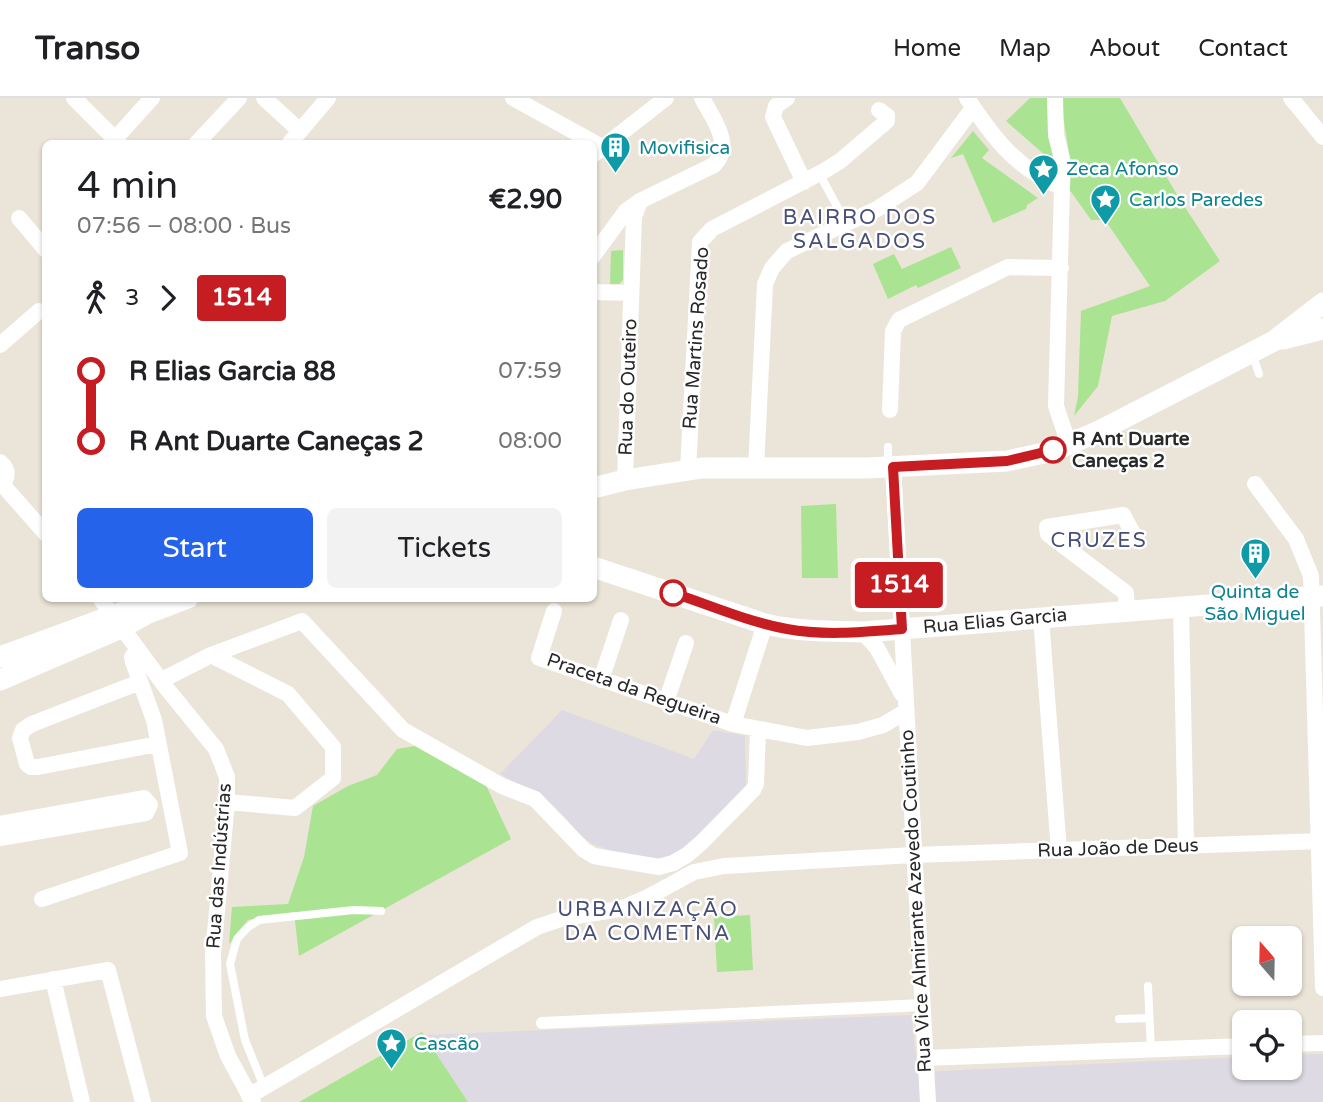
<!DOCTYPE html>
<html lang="en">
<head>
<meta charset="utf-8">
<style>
  :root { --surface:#fff; --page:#f2f2f2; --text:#202124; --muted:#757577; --line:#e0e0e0; --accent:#2563eb }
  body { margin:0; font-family:"Varela Round",sans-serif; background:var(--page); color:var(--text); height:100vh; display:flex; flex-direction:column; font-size:26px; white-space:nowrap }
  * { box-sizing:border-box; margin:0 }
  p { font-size:23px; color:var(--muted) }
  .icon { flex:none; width:38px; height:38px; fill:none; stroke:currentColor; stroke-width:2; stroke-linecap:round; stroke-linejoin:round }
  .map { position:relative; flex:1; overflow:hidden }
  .sheet { position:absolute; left:42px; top:42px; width:555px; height:462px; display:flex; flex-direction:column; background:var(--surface); border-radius:10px; box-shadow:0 2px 5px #0004 }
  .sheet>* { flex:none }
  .badge { padding:0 14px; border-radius:5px; font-size:24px; line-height:46px }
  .needle { width:46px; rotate:340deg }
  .tools { position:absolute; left:1232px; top:828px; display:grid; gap:14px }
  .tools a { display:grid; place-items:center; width:70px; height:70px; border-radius:10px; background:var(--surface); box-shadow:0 2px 5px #0004; font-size:35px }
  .map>.badge { position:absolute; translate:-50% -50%; box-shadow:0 0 0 4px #fff }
  .legs { display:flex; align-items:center; gap:10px; height:77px; padding:0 35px; font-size:23px }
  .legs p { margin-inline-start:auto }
  .headline { display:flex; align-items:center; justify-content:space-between; height:119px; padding:0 35px }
  h1 { font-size:38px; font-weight:600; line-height:52px }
  .cta { display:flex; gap:14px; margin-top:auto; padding:14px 35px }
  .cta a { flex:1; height:80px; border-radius:10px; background:var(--accent); color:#fff; font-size:28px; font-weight:600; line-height:80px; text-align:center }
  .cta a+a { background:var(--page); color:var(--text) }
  ul { padding:0 35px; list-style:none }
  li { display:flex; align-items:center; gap:24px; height:70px; font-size:26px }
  li i { display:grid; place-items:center; width:10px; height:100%; margin:0 9px; background:currentColor }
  li i::after { content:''; width:18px; height:18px; margin:-9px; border:5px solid; border-radius:50%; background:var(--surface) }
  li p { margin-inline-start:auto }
  li:first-child i { background:linear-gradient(#0000 50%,currentColor 0) }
  li:last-child i { background:linear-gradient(currentColor 50%,#0000 0) }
  header { display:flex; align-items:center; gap:42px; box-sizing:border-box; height:98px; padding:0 35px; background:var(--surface); border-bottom:2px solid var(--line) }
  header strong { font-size:33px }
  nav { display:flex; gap:38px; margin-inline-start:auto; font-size:24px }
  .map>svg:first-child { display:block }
  .industrial { fill:#dddae3 }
  .green { fill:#aae492 }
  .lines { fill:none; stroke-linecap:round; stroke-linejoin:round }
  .service { stroke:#fff; stroke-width:8 }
  .pedestrian { stroke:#fff; stroke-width:12 }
  .minor { stroke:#fff; stroke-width:16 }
  .secondary { stroke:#fff; stroke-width:21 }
  .line-1-casing { stroke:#fff; stroke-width:16 }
  .line-1 { stroke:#c61d23; stroke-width:10 }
  .stop-1-dot { fill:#fff; stroke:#c61d23; stroke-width:3.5 }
  .labels { text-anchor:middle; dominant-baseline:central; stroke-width:5; stroke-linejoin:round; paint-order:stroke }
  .culture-label { font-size:19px; fill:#0d838f; stroke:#fff; text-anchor:start }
  .street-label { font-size:19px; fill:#282828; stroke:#fff }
  .stop-label { font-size:19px; font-weight:bold; fill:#282828; stroke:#fff; text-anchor:start }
  .neighbourhood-label { font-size:21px; letter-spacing:2px; fill:#474e79; stroke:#fff }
</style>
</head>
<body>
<header>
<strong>Transo</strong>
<nav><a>Home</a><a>Map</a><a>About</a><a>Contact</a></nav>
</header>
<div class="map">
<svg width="1323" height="1004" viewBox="0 0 1323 1004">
  <rect width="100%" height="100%" fill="#ebe4d8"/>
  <path class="industrial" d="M562 612 694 661 713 632 745 638 746 687 698 742 684 755 656 764 621 757 593 746 582 739 570 727 568 722 544 699 500 676Z
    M911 917 918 974 1244 959V970H1290V957L1323 956V1004H468L424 937Z"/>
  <path class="green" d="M1030 0H1051L1055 58 1047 59 1006 23Z
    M1060 0H1120L1179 100 1220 163 1165 203 1112 218 1098 288 1074 318 1078 298 1081 213 1150 188 1105 122H1091L1069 91 1071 67Z
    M973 33 989 52 982 60 1038 100 1027 107 1026 111 993 125 963 56 951 60Z
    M951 149 961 170 918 190 916 187 888 201 873 166 894 156 902 171Z
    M623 152V182L619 186H610L611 153Z
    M836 406 838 480H802L801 408Z
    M420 647 484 683 511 741 299 858 294 814 248 822 229 846 232 809 288 806 304 759 313 708 348 688 377 677 397 651Z
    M750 817 753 872 717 874 714 819Z
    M422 934 468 1004H299Z"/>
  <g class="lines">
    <path class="service" d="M819 75 846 125
      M1252 255 1259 276
      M888 367V349
      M1148 888 1151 952
      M1119 921 1149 920
      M264 989 245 942 230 866 237 841 247 830 259 822 354 812 381 813"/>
    <path class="pedestrian" d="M542 925 923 907"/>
    <path class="minor" d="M74 0 120 46
      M264 0 300 33
      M513 0 602 49
      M787 0 776 8 773 19 804 84
      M967 0C992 38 1017 72 1062 89L1056 308 1069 347
      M1055 0 1056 37 1063 65 1062 89
      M1291 0 1323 39
      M115 41 152 0
      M196 46 239 0
      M289 46 328 0
      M593 57 666 0
      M19 120 46 152
      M593 158 626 113 640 103 714 67C734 47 713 21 702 0
      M593 194 631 195
      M0 247 39 213
      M890 312 893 233 899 222 1008 169 1061 170
      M0 364C9 371 9 381 0 387
      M893 369 928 1004
      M756 371 765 186 772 170 787 153 877 111 917 85 973 10
      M688 372 700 144 712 131 824 73 840 63 887 23V18L879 12
      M625 382 634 119 640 103
      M2 386 46 436
      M1255 386 1296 441 1311 478 1323 890
      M100 500 168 592 216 651 227 679V704L213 856 214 918 228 958 253 1004
      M1181 509 1186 747
      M554 513 539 560 733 626 807 640 858 634 883 627 905 614
      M1127 513 1126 495 1048 436 1047 429 1123 417 1135 439
      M1041 520 1059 753
      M863 534 877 550 902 596
      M211 557 288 596 333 649V680L295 710 227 704
      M162 582 211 557 302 523 403 632 502 688 535 701 584 752 594 758 659 769 673 765 687 757 702 744 753 692 756 686 758 632
      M601 582 621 522
      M140 584 32 626 23 632 20 640 27 666 31 669H38L158 646
      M666 604 686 545
      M733 626 765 526
      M0 726 144 700 150 707 146 715 0 740
      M42 801 180 755 154 622 133 564 132 559 138 551
      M53 881 82 1004
      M0 891 108 872 143 1004
      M1290 946 1323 945
      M925 960 1244 948
      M249 998 537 829 564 820 620 811 648 799 694 774 724 768 913 757 1323 743"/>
    <path class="secondary" d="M1283 241 1323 231
      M593 390 625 382 702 370H867L1007 363 1053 353 1097 334 1274 243 1323 205
      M593 469 765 526C798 534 830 533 863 534L1323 498
      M0 559 139 508
      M0 582 123 529 146 516 188 500"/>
  </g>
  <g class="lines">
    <defs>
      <path id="line-1" d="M673 495C710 507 748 524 787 531 824 538 865 534 902 531L893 369 1007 363 1053 352"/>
    </defs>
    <use href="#line-1" class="line-1-casing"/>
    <use href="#line-1" class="line-1"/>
  </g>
  <defs>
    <symbol id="building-pin" viewBox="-11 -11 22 30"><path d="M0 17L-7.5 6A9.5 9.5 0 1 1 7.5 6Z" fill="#0f9aa8" stroke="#fff"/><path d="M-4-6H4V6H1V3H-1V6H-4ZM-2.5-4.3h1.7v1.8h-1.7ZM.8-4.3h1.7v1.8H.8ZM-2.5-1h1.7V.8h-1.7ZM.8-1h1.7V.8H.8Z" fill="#fff"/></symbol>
    <symbol id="sight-pin" viewBox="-11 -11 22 30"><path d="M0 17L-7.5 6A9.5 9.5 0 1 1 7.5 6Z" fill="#0f9aa8" stroke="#fff"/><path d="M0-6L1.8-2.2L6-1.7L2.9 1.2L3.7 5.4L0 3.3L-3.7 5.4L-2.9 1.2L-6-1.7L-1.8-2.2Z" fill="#fff"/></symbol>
  </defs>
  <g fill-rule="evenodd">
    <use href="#building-pin" x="598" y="32" width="35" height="47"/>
    <use href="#sight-pin" x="1026" y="54" width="35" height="47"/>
    <use href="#sight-pin" x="1088" y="84" width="35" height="47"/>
    <use href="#building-pin" x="1238" y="438" width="35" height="47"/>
    <use href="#sight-pin" x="374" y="928" width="35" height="47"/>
  </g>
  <g class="stop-1-dot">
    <circle cx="1053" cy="352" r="12"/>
    <circle cx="673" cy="495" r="12"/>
  </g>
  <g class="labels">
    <g class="culture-label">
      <text x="639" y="50">Movifisica</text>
      <text x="1066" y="71">Zeca Afonso</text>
      <text x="1129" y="102">Carlos Paredes</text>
      <text x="1255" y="494" text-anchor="middle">Quinta de<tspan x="1255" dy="22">São Miguel</tspan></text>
      <text x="414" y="946">Cascão</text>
    </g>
    <g class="street-label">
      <text transform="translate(696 240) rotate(-86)">Rua Martins Rosado</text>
      <text transform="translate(628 289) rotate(-88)">Rua do Outeiro</text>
      <text transform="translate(995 523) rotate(-5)">Rua Elias Garcia</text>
      <text transform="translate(634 591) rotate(19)">Praceta da Regueira</text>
      <text transform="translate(1118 750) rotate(-2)">Rua João de Deus</text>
      <text transform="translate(219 768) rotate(-86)">Rua das Indústrias</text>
      <text transform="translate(916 803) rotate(-93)">Rua Vice Almirante Azevedo Coutinho</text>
    </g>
    <g class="stop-label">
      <text x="1072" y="341">R Ant Duarte<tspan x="1072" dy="22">Caneças 2</tspan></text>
    </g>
    <g class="neighbourhood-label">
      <text x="860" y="119">BAIRRO DOS<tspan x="860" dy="24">SALGADOS</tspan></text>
      <text x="1099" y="442">CRUZES</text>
      <text x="648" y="811">URBANIZAÇÃO<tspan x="648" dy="24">DA COMETNA</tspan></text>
    </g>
  </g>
</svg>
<div class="tools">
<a><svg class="needle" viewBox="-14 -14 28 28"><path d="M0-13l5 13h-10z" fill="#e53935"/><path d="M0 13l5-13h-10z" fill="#757577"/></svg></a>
<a><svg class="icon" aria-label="locate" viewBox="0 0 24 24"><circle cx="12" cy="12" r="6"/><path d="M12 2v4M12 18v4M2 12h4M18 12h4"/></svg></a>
</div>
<b class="badge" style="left:899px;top:487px;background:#c61d23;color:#fff">1514</b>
<section class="sheet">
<div class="headline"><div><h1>4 min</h1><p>07:56 – 08:00 · Bus</p></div><b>€2.90</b></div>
<div class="legs"><svg class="icon" aria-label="walk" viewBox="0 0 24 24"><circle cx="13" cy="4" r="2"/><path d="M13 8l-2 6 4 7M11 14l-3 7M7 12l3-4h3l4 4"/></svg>3<svg class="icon" aria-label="forward" viewBox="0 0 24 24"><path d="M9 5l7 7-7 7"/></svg><b class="badge" style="background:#c61d23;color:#fff">1514</b></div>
<ul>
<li><i style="color:#c61d23"></i><b>R Elias Garcia 88</b><p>07:59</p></li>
<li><i style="color:#c61d23"></i><b>R Ant Duarte Caneças 2</b><p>08:00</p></li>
</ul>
<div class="cta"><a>Start</a><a>Tickets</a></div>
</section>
</div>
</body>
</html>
